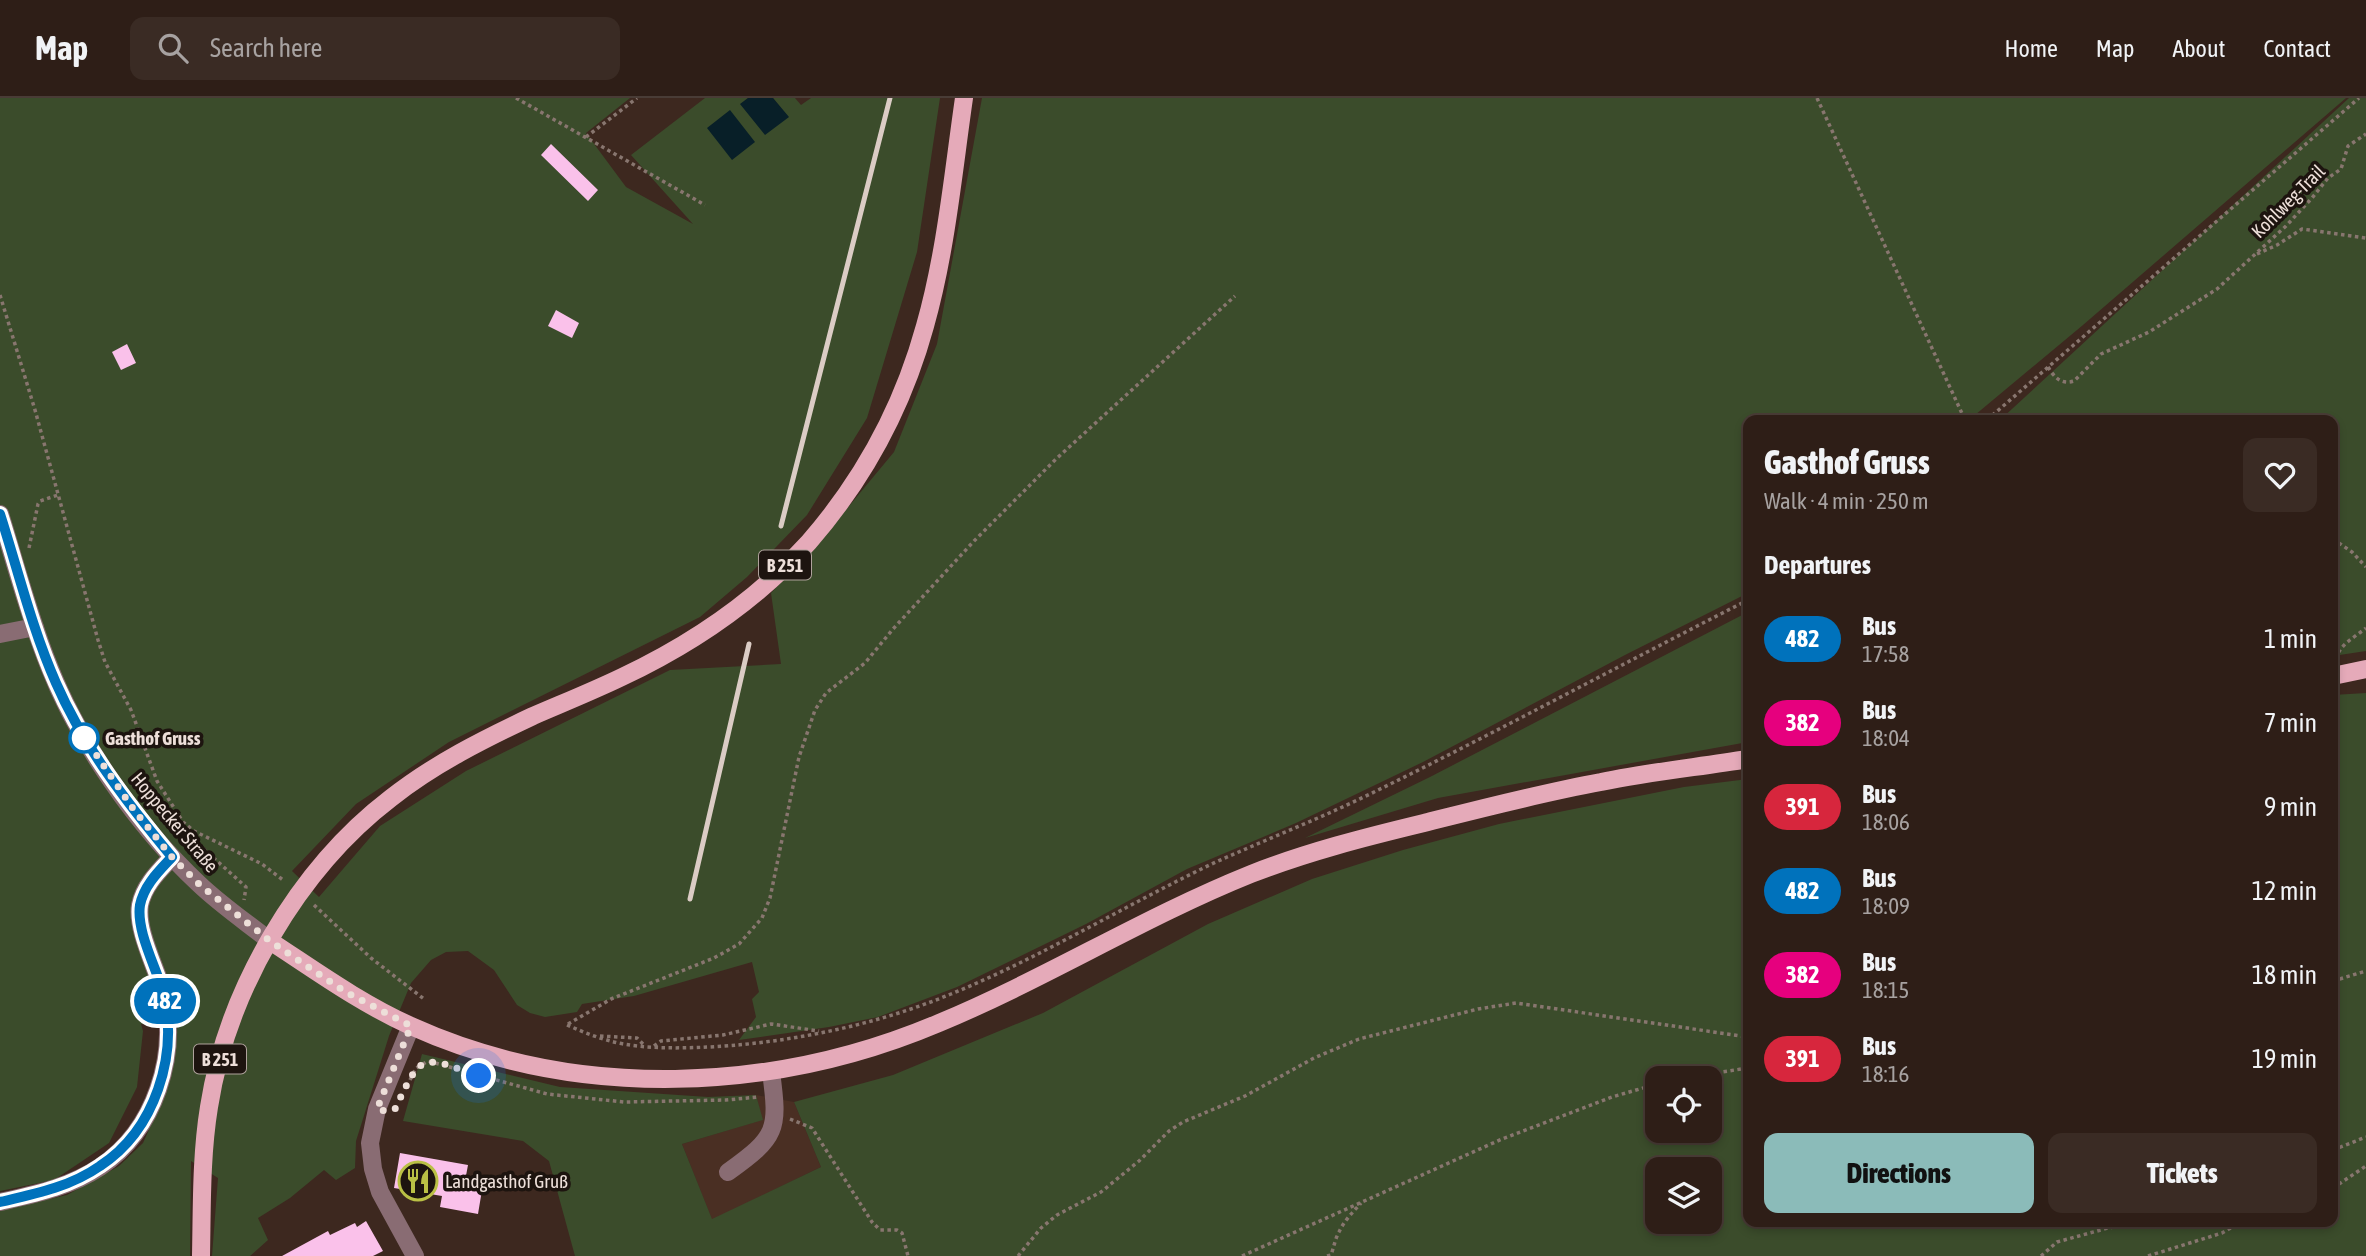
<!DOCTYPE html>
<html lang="en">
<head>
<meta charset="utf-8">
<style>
  :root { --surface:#2e1e17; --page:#3a2b24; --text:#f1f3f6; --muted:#a7a2a1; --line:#493c36; --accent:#8bbbb9 }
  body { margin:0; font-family:"Asap Condensed",sans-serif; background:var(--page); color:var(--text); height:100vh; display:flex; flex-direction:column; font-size:26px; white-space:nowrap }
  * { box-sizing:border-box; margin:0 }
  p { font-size:23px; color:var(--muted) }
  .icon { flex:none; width:38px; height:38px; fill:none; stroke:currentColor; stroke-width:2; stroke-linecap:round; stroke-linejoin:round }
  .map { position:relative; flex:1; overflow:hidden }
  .side { position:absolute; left:1743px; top:317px; width:595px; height:812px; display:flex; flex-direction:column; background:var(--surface); border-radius:14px; box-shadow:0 4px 10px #0003,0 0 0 2px var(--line) }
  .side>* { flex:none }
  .badge { padding:0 14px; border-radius:23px; font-size:24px; line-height:46px }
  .fabs { position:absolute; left:1645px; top:968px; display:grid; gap:14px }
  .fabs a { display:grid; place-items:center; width:77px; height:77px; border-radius:14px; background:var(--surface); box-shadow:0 4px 10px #0003,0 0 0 2px var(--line); font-size:35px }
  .you { position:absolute; width:35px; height:35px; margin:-18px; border:5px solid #fff; border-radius:50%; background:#1a73e8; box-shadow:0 0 0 10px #1a73e833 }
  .map>.badge { position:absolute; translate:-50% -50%; box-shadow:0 0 0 4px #fff }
  h2 { padding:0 21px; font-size:26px; line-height:63px }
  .round { display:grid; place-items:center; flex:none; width:74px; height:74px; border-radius:14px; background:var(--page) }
  .head { display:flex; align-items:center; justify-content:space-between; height:119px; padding:0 21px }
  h1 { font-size:33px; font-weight:800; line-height:52px }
  .button { display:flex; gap:14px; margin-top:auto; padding:14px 21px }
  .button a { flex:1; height:80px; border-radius:14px; background:var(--accent); color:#111; font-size:28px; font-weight:800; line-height:80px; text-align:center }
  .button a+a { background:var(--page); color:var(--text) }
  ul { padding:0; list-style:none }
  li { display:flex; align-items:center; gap:21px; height:84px; padding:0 21px }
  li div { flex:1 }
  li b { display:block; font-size:26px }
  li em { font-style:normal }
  li .badge { min-width:77px; font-weight:700; text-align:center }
  header { display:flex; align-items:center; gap:42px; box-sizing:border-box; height:98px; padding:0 35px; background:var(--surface); border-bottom:2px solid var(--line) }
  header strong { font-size:33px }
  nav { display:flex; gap:38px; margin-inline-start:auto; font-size:24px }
  .search { width:490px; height:63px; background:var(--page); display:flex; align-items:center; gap:18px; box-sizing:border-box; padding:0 24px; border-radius:14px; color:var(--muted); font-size:26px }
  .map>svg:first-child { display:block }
  .built { fill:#4a2f23 }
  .green { fill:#3b4c2b; fill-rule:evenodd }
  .water { fill:#081f28 }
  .building { fill:#fac1ea }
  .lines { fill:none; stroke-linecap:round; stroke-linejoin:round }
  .path { stroke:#88766f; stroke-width:3.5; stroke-dasharray:3.5 3.5; stroke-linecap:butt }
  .minor { stroke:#896c73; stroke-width:18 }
  .major { stroke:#e5aab9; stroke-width:18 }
  .rail { stroke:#dbccc5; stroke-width:5 }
  .line-casing { stroke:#fff; stroke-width:16 }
  .line { stroke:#0072bc; stroke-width:10 }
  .walk { stroke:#eddfd9; stroke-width:7; stroke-dasharray:0 12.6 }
  .stop-dot { fill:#fff; stroke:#0072bc; stroke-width:3.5 }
  .labels { text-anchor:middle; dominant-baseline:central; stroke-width:7; stroke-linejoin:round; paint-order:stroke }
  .shield { fill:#1d140f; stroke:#afa29c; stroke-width:2 }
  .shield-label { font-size:18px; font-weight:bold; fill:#eddfd9 }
  .street-label { font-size:19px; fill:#eddfd9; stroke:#1d140f }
  .stop-label { font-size:19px; font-weight:bold; fill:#eddfd9; stroke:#1d140f; text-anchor:start }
  .poi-label { font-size:19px; fill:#eddfd9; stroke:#1d140f; text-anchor:start }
</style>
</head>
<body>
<header>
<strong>Map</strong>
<div class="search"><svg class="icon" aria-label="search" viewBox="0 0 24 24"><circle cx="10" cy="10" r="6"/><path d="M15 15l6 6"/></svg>Search here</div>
<nav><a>Home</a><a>Map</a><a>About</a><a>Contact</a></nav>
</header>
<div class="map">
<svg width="2366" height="1158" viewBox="0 0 2366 1158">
  <rect width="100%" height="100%" fill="#3d281f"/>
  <path class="built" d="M756 997 794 1004 821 1069 712 1122 682 1046 762 1022Z"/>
  <path class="green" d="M0 0H630L586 35 626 89 693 126 631 57 705 0H748L741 6 788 19 773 0H795L801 7 811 0H940L917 154 867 320 807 417 747 479 700 519 449 644 356 706 292 773 319 799 380 728 466 673 670 572 781 566 771 495 815 449 894 354 937 246 982 0H2346L2083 227 1969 322H1748V495L1625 557 1423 664 1296 725 1187 771 1086 826 957 889 878 919 829 929 739 942 756 919 752 901 759 894 752 864 634 898 582 906 577 914 545 919 530 915 517 907 494 872 468 853 446 854 431 862 411 885 389 938 356 1043 355 1070 336 1082 324 1072 290 1100 258 1120 268 1142 250 1158H212L218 1080 191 1063 190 1158H0V1112L67 1097 119 1068 143 1045 163 1000 175 929 141 926 143 933 137 989 109 1045 54 1082 0 1093Z
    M2349 0H2366V553L2333 558V322H2000Z
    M1748 514V644L1438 700 1305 740 1430 679Z
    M2366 595V1158H575L549 1063 523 1043 403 1023 422 956 560 989 708 999 756 997 763 1022 682 1046 712 1121 821 1069 794 1004 893 977 1043 915 1208 826 1312 781 1403 752 1499 726 1684 689 1748 681V1124H2333V597ZM1657 980H1710V1032H1657ZM1657 1071H1710V1124H1657Z"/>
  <path class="water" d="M748 0H773L789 19 765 37 740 6Z
    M730 12 755 44 732 62 707 30Z"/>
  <path class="building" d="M551 46 598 92 588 103 541 57Z
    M556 212 579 225 572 240 548 228Z
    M127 246 136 265 121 272 112 254Z
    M400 1055 468 1067 465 1083 483 1086 478 1116 440 1109 442 1098 394 1090Z
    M366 1123 383 1153 373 1158H282L328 1133 330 1137 355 1125 357 1129Z"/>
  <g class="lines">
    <path class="path" d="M516 0 705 107
      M1817 0 1965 322
      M586 39 637 0
      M2257 156 2277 147 2302 131 2366 140
      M0 197 35 312 98 542 105 564 131 612 157 683 183 724 194 733 262 766 283 782
      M2048 269C2054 279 2061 287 2074 283L2101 256 2149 234 2217 191 2286 128 2312 100 2328 80 2341 71 2348 48 2366 36
      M1987 322 2359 0
      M2333 441 2352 454 2366 469
      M29 450 38 406 40 403 58 397
      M2336 561C2339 547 2355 539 2366 530
      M194 733 193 738 197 745 246 789 244 802
      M314 807 371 860 424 901
      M2333 883 2366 873
      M568 926 611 901 714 860 739 846 762 820 770 800 799 659 815 612 826 595 865 565 893 531 974 443 1056 361 1235 198
      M567 927C581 933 595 939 610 943 646 953 701 950 738 947 811 940 883 924 951 896 1042 859 1127 806 1216 764 1267 741 1319 721 1370 696 1497 634 1622 566 1748 502
      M600 938 637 940 644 947
      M654 948 661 943 723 937 771 926 819 933
      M1682 980 1748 970
      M410 982 416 970 428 963 547 996 624 1004 726 1002 758 999
      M790 1021 812 1030 872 1124 880 1132H897L902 1135 908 1158
      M2333 1052 2366 1039
      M2333 1090 2366 1068
      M1018 1158 1041 1130 1057 1117 1101 1094 1139 1063 1169 1033 1183 1024 1245 998 1314 960 1359 941 1478 911 1516 905 1748 939
      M1242 1158 1502 1041 1612 999 1657 986
      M1327 1158 1331 1157C1334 1149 1335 1141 1339 1134 1344 1123 1353 1114 1361 1105
      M2041 1158 2057 1144 2108 1130 2149 1124
      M2148 1158 2222 1135 2241 1124"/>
    <path class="minor" d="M0 416C16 467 29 519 49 568 79 645 139 730 199 786 221 807 246 824 270 843
      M0 536 35 529
      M411 928 377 1011 370 1045 373 1071 380 1094 415 1158
      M728 1074C777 1039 779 1032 771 974
      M0 1104C35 1096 70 1089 100 1069 155 1032 179 957 163 894 156 869 136 832 140 807 144 787 159 773 172 759"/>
    <path class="major" d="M2333 578 2366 571
      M270 843C316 873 360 905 411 928 577 1003 774 995 939 925 1045 881 1144 819 1251 776 1307 754 1366 739 1424 725 1483 710 1541 695 1601 684 1649 674 1699 669 1748 661
      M201 1158C202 1109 201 1058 209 1009 227 893 298 771 391 700 434 666 484 641 533 618 563 605 593 593 622 579 692 546 757 502 809 444 863 382 903 308 925 228 946 154 953 76 964 0"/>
    <path class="rail" d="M781 428 890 0
      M690 801 749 546"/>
  </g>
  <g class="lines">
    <defs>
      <path id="line" d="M0 416C18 472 32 531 56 585 84 649 127 705 172 759 159 773 144 787 140 807 136 833 156 869 163 894 179 957 155 1032 100 1068 70 1089 35 1096 0 1104"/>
    </defs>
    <use href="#line" class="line-casing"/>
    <use href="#line" class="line"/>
    <path class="walk" d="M84 640 80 633 134 712 172 759 200 787 270 843 344 893 411 928 377 1011 386 1013 395 1011C422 954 420 957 479 978"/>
  </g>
  <defs>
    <symbol id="restaurant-ring" viewBox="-11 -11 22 22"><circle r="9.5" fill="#1d140f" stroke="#bac045" stroke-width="1.5"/><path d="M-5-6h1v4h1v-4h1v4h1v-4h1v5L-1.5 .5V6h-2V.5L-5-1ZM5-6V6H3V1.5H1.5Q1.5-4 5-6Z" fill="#bac045"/></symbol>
  </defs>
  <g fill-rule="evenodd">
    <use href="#restaurant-ring" x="396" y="1061" width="44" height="44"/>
  </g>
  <circle class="stop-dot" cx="84" cy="640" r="14"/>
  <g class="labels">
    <g class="shield">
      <rect x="759" y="452.5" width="52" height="29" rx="5"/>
      <rect x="194" y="946.5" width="52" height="29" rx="5"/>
    </g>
    <g class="shield-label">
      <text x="785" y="467">B 251</text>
      <text x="220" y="961">B 251</text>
    </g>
    <g class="street-label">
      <text transform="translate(2288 103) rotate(-45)">Kohlweg-Trail</text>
      <text transform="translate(175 724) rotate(50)">Hoppecker Straße</text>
    </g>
    <g class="stop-label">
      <text x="105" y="640">Gasthof Gruss</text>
    </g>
    <g class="poi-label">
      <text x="445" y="1083">Landgasthof Gruß</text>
    </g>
  </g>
</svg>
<div class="fabs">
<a><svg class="icon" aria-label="locate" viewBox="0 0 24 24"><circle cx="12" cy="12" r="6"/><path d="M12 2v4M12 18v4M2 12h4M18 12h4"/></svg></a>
<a><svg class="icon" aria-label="layers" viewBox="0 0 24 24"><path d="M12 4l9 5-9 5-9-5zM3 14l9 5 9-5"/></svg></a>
</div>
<div class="you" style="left:479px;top:978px"></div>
<b class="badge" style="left:165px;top:903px;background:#0072bc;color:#fff">482</b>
<section class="side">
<div class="head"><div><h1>Gasthof Gruss</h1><p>Walk · 4 min · 250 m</p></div><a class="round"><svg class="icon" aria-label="heart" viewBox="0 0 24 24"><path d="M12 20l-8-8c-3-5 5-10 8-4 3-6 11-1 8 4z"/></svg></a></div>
<h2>Departures</h2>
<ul>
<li><span class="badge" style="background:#0072bc;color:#fff">482</span><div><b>Bus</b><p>17:58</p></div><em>1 min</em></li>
<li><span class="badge" style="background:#e6007e;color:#fff">382</span><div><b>Bus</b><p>18:04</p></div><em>7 min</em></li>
<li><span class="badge" style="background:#d7263d;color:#fff">391</span><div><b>Bus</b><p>18:06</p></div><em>9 min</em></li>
<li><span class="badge" style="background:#0072bc;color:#fff">482</span><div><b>Bus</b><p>18:09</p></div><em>12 min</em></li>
<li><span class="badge" style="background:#e6007e;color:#fff">382</span><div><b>Bus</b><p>18:15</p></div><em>18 min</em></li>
<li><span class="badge" style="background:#d7263d;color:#fff">391</span><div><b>Bus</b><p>18:16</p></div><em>19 min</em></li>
</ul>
<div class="button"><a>Directions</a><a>Tickets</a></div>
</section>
</div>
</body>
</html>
